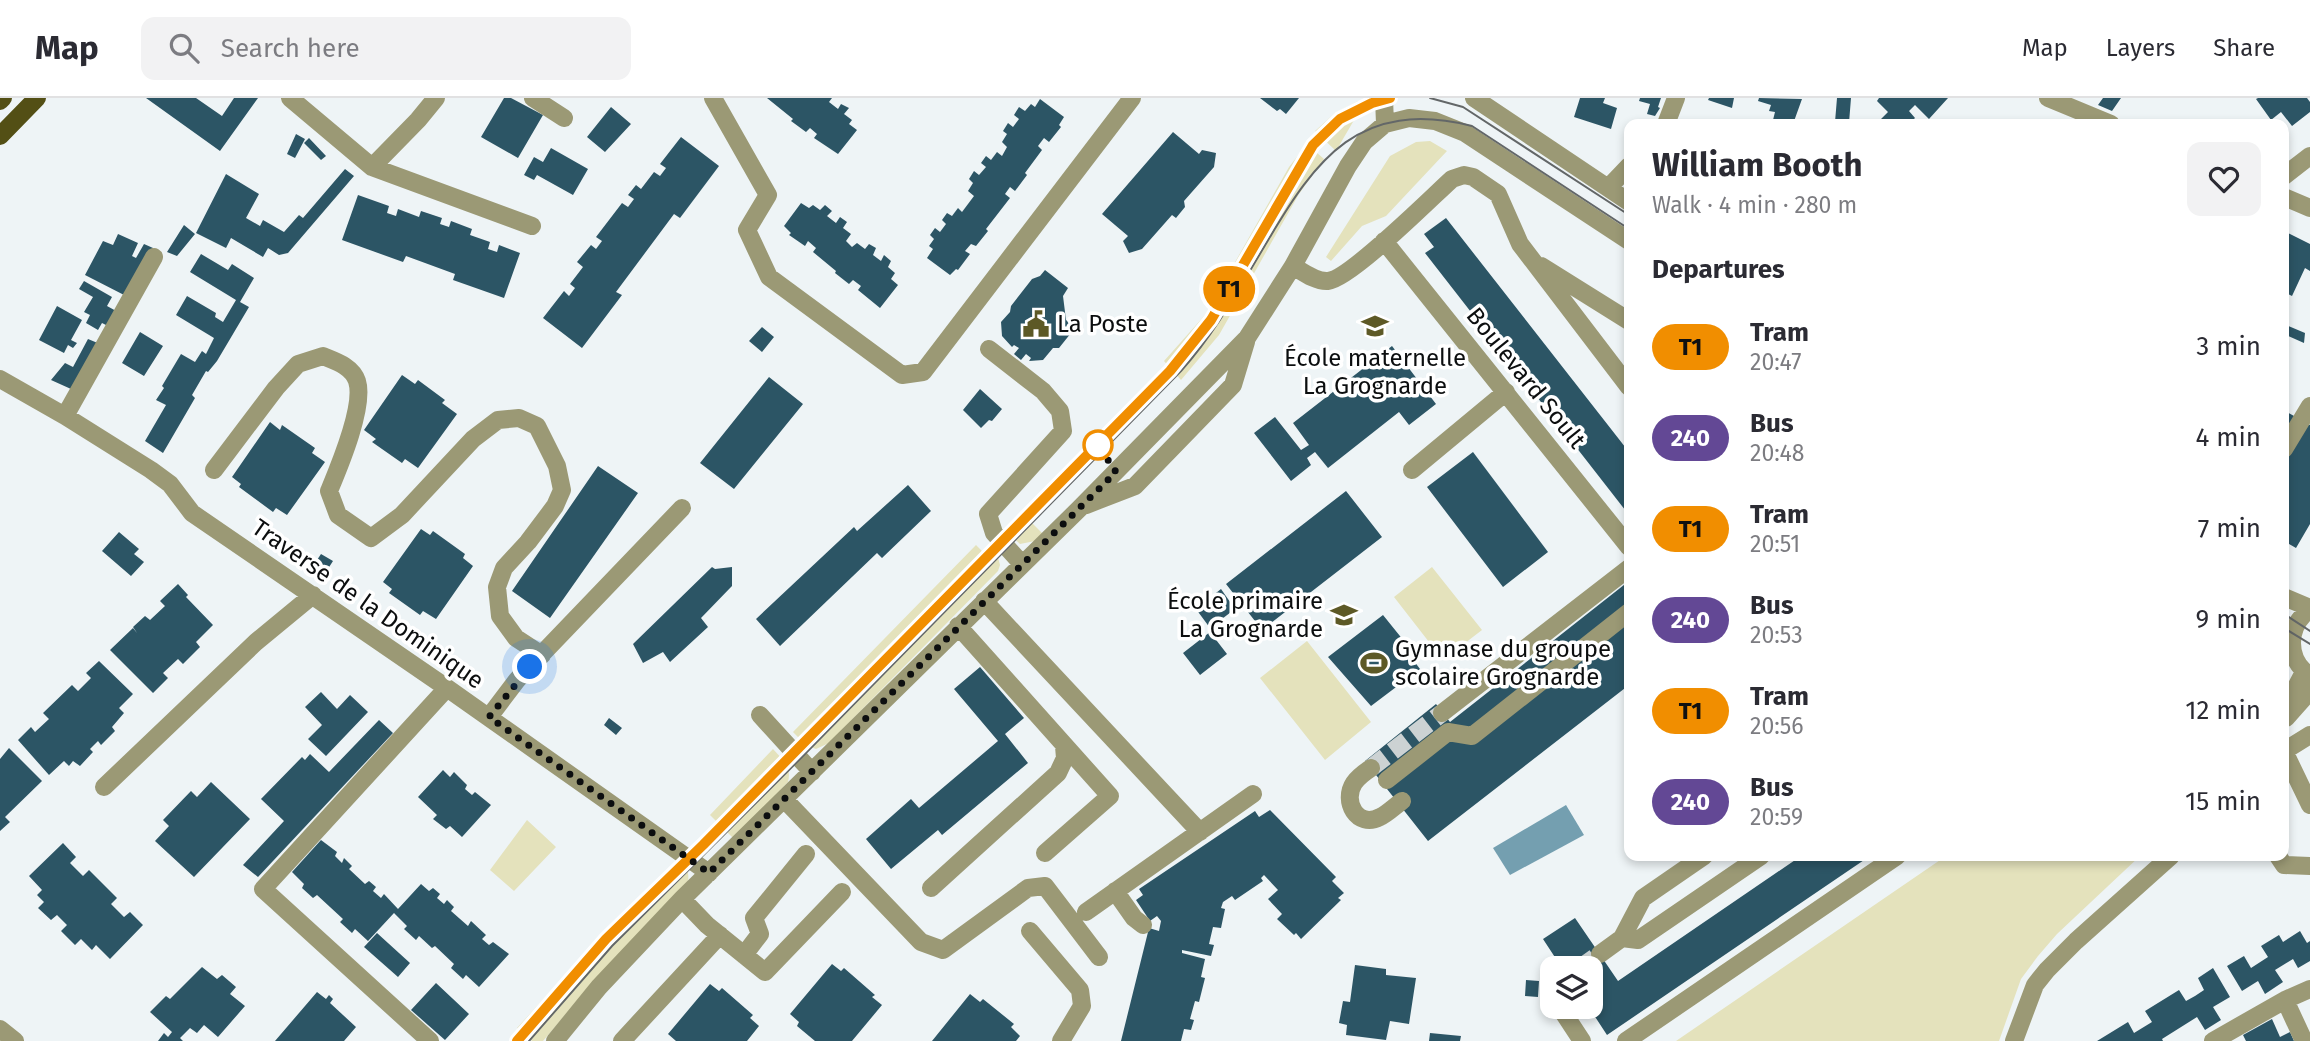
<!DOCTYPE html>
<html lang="en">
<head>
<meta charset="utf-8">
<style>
  :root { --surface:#fff; --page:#f2f2f3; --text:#2b2b33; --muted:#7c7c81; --line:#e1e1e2 }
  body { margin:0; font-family:"Fira Sans",sans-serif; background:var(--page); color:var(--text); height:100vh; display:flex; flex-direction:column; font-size:26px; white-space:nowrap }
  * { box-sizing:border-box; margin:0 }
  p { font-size:23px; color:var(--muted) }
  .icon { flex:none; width:38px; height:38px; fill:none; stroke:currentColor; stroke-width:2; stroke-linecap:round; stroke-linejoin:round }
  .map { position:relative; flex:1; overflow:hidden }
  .details { position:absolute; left:1624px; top:21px; width:665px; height:742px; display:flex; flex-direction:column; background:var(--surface); border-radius:14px; box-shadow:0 4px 10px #0003 }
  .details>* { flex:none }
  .badge { padding:0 14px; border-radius:23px; font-size:24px; line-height:46px }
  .tools { position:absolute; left:1540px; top:858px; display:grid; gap:14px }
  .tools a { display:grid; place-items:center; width:63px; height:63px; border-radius:14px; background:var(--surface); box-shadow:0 4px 10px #0003; font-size:35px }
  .you { position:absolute; width:35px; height:35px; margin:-18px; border:5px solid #fff; border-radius:50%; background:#1a73e8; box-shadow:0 0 0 10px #1a73e833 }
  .map>.badge { position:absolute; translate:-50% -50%; box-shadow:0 0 0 4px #fff }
  h2 { padding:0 28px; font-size:26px; line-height:63px }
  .round { display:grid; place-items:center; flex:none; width:74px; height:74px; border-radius:14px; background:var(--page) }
  .summary { display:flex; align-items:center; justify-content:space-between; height:119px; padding:0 28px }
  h1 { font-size:33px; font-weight:700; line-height:52px }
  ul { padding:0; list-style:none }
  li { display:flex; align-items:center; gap:21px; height:91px; padding:0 28px }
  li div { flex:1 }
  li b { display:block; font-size:26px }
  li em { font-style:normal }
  li .badge { min-width:77px; font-weight:700; text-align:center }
  header { display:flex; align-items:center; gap:42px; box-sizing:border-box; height:98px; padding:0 35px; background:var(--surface); border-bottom:2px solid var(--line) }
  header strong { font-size:33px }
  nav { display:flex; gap:38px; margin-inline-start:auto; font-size:24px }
  .search { width:490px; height:63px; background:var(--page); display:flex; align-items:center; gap:18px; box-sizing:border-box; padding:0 24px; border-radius:14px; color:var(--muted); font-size:26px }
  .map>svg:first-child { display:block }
  .green { fill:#e4e2bc }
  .water { fill:#749fb0 }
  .building { fill:#2c5565 }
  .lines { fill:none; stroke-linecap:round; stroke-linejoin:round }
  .minor-tunnel { stroke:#ccd2d3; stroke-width:18; stroke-dasharray:18 9; stroke-linecap:butt }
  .minor { stroke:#9b9975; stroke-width:18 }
  .major { stroke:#534f15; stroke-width:18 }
  .tram { stroke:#636768; stroke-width:2 }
  .line-casing { stroke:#fff; stroke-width:16 }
  .line { stroke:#f18e00; stroke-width:10 }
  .walk { stroke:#0c0e0f; stroke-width:7; stroke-dasharray:0 12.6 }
  .stop-dot { fill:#fff; stroke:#f18e00; stroke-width:3.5 }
  .labels { text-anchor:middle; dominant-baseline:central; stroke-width:7; stroke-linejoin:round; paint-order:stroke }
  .poi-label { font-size:24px; fill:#0c0e0f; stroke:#fff; text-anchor:start }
  .street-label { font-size:24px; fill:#0c0e0f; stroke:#fff }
</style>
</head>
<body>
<header>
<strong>Map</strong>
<div class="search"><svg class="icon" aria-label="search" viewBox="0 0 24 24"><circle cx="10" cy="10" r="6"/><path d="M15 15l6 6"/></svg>Search here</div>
<nav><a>Map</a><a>Layers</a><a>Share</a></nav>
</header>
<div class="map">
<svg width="2310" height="943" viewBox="0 0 2310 943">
  <rect width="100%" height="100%" fill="#eef4f6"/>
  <path class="green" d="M1358 3 1357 17 1336 53 1315 33 1335 15Z
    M1430 43 1447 53 1386 118 1362 128 1331 163 1326 159 1390 58 1416 44Z
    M1307 46 1324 61 1299 96 1219 237 1181 282 1164 263 1205 217 1289 69Z
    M1023 416 1043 436 1035 443 1020 446 1006 433Z
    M976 447 983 454 991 448 997 456 1000 467 998 473 829 645 816 651 806 647 793 634Z
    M1432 469 1482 532 1443 562 1394 499Z
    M1307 543 1371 624 1325 662 1260 580Z
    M773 651C783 662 792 669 788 684L734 741 710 717Z
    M527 722 556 749 514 793 490 772Z
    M1946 758H2140L2057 836 2038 858 2021 881 1999 943H1676Z
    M678 761C686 769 691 775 687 786L601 875 543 943H532L517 930 598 841Z"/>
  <path class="water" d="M1566 707 1584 737 1510 777 1493 750Z"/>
  <path class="building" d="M146 0H196L222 18 234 0H258L220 53Z
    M504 0H511L543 17 518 60 481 39Z
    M767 0H832L829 4 838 11 841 6 849 10 844 16 852 22 849 26 857 32 838 56 814 40 817 36 810 30 806 34 791 23 793 21Z
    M1260 0H1299L1286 16 1280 11 1277 13Z
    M1580 0H1605L1603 5 1617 10 1611 31 1574 19Z
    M1640 0H1661L1658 9 1660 10 1655 18 1647 16 1650 6 1639 3Z
    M1709 0H1734L1732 10 1708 2Z
    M1759 0 1802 1 1793 26 1773 22 1775 14 1769 13 1771 7 1758 3Z
    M1837 0H1851L1849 25 1835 24Z
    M1879 0H1948L1929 21 1915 7 1909 13 1915 20 1909 26H1880L1878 24 1888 14 1877 3Z
    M2103 0H2121L2112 13 2098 7Z
    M2258 0H2307L2310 4V14L2292 28 2281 14 2271 22 2256 1Z
    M1040 1 1064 19 1059 27 1061 29 1049 44 1044 40 1038 48 1042 52 1025 75 1027 77 1015 93 1010 89 1005 96 1010 100 986 131 988 133 976 148 971 146 965 153 970 156 958 172 956 171 950 177 927 160 933 151 929 148 934 141 930 137 935 130 940 134 946 126 942 122 947 115 952 118 958 110 962 114 974 98 968 93 973 85 969 81 974 73 979 77 986 69 981 65 986 58 991 62 997 54 1002 58 1007 49 1002 44 1007 36 1003 33 1008 25 1013 29 1019 21 1014 17 1019 9 1025 13 1031 6 1035 9Z
    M611 9 631 26 605 54 587 39Z
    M1173 34 1199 56 1202 52 1216 55 1214 69 1184 103 1185 109 1176 120 1172 117 1142 151 1129 155 1123 143 1128 138 1102 116Z
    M296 36 305 41 295 60 287 56Z
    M681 39 719 68 680 120 674 116 616 194 622 197 582 250 543 220 564 193 569 198 575 190 570 186 583 169 577 164 591 147 596 151 602 143 596 139 622 105 628 109 634 101 628 97 636 87 641 91 654 74 660 78 666 70 660 66Z
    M309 40 326 58 321 62 304 45Z
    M551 50 588 71 573 97 537 77 534 82 524 77 534 59 543 64Z
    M345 71 354 78 288 155 279 157 268 150 263 159 231 140 226 150 196 135 226 76 259 96 246 120 260 128 263 122 284 134 299 117 303 120Z
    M358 97 389 108 387 115 396 118 398 111 419 119 421 113 442 120 440 126 449 129 451 123 472 131 470 137 490 144 488 151 497 154 499 147 520 155 504 200 453 182 455 176 406 158 403 164 342 142Z
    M801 105 809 110 813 107 820 112 825 107 832 113 827 118 836 125 840 119 847 124 843 130 851 136 846 143 852 149 857 145 865 151 869 146 876 150 873 157 881 163 884 157 891 163 888 169 895 175 891 181 898 187 880 210 858 192 861 188 853 182 849 186 835 175 836 173 813 154 816 150 808 143 805 148 789 137 791 135 784 128Z
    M1446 120 1629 354V417L1425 155 1434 149 1424 136Z
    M184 127 195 136 177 158 167 154Z
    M2284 133 2310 146V173L2305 170 2292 198 2284 194 2286 177H2284Z
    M118 136 138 145 132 158 136 160 144 146 153 150 126 198 85 177 103 143 113 147Z
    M201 156 228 172 232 166 254 180 240 204 249 209 217 263 208 274 206 273 192 297 195 300 163 355 145 343 166 307 156 302 164 290 162 288 181 256 195 264 202 253 206 256 214 240 176 217 187 198 216 215 215 219 223 224 236 202 190 174Z
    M1045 172 1068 190 1063 198 1066 222 1075 230 1059 250H1053L1043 262 1029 263 1031 260 1026 256 1021 262 1014 256 1019 250 1014 247 1012 249 1002 238 1001 224 1010 214 1011 208 1032 181 1040 178Z
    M84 183 112 199 107 208 118 214 110 229 102 225 98 232 86 225 90 217 84 214 93 199 79 191Z
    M57 208 82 222 71 242 77 245 73 250 68 247 64 255 39 242Z
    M2286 227 2305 235 2304 245 2284 236Z
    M762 229 774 239 762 254 749 243Z
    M140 234 163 248 144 278 122 265Z
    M88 241 100 246 71 291 51 282 65 265 73 269Z
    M1392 248 1436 306 1409 327 1399 314 1328 370 1315 354 1307 360 1311 367 1291 383 1254 335 1275 319 1301 352 1309 347 1293 325Z
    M402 277 415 286 418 282 445 302 442 305 457 316 418 370 405 361 402 365 372 344 376 341 364 332Z
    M769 279 803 306 734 391 700 365Z
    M980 291 1002 311 992 323 989 322 981 330 963 312Z
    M2285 313 2310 327V426L2296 450 2284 443Z
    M270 324 280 332 282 327 315 350 312 355 325 364 287 417 276 410 273 414 239 389 241 386 232 379Z
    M1473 354 1548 454 1503 489 1427 389Z
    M598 368 638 395 550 520 512 493Z
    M908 387 931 413 882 460 877 455 780 548 756 521 854 429 857 433Z
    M1346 393 1382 439 1262 532 1226 486Z
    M421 431 430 437 433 433 465 456 463 460 473 468 436 521 423 513 420 517 389 495 392 491 383 484Z
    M119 434 139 451 134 456 144 464 131 478 102 453Z
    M321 456 333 463 324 477 313 468Z
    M712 469 715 471 732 469V488L701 520 708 529 670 564 663 554 643 565 633 546Z
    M1629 483V587L1428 743 1365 663 1436 606 1450 624Z
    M178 486 188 497 186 499 213 527 196 544 200 549 183 566 178 561 163 575 168 580 153 595 110 552 133 530 137 535 133 529 145 518 150 522 165 508 160 503Z
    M1221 491 1235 511 1210 530 1196 511Z
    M1383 517 1408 548 1405 551 1420 571 1371 608 1328 559Z
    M1210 534 1227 556 1200 577 1183 555Z
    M99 563 133 596 119 610 124 615 112 629 115 633 101 647 98 643 90 651 93 654 80 668 73 663 69 668 64 663 49 677 18 642 31 629 35 634 49 621 43 615 72 587 78 593 91 580 86 575Z
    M980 569 1024 620 1005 636 1028 665 942 737 938 732 891 771 866 741 911 701 919 710 998 643 954 591Z
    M321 594 337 611 350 597 368 614 326 658 308 641 322 627 305 609Z
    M609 620 622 630 616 637 604 627Z
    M379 622 393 635 258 779 243 767 284 723 261 701 302 659 305 662 310 656 329 674Z
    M9 650 42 683 5 719 10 724 0 733V661Z
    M443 672 450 679 454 674 467 687 465 691 472 697 475 694 491 707 462 739 450 728 446 731 433 721 437 717 418 699Z
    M211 684 250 721 194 779 155 743 169 728 163 722 191 693 197 699Z
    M1270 712 1336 779 1332 783 1344 795 1338 800 1341 802 1301 841 1296 835 1294 837 1277 821 1282 816 1268 801 1278 792 1264 777 1261 780 1263 783 1235 802 1232 798 1223 804 1221 810 1225 811 1221 830 1213 829 1209 846 1214 847 1211 858 1182 852V855L1205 861 1201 879 1205 880 1199 904 1195 903 1190 921 1194 922 1191 932 1184 931 1181 943H1121L1149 830 1159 833 1161 823 1157 818 1150 823 1136 802 1143 797 1139 791 1255 713 1259 719Z
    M321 742 337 754 335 758 342 765 344 760 352 768 349 771 365 786 369 783 376 789 373 793 381 800 384 796 398 811 421 786 429 793 433 790 440 796 437 800 444 806 447 802 454 809 451 813 468 828 471 823 486 837 482 841 489 847 493 844 509 856 479 889 466 877 463 881 451 870 454 866 435 848 432 850 419 838 416 842 404 831 407 828 394 815 368 843 355 831 352 835 340 824 343 821 317 797 313 800 302 790 304 786 292 774Z
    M63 745 76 759 70 765 83 778 89 772 117 800 111 806 124 819 130 814 143 827 110 861 96 847 92 852 81 841 75 847 61 833 67 827 57 817 51 822 38 810 44 804 37 797 42 792 29 778Z
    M1801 758H1870L1607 937 1588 908H1591V870H1562L1543 841 1575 820 1618 883Z
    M2300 833 2307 845 2310 843V863L2298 870 2293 861 2275 872 2283 884 2265 896 2258 883 2242 893 2227 868 2244 858 2251 870 2268 859 2261 848 2279 837 2283 844Z
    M377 835 410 865 398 879 364 849Z
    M832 866 841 873 844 870 875 897 872 899 882 907 852 943H815L797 928 799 924 790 916Z
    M1355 867 1386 871V877L1416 880 1409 926 1390 923 1386 942 1346 937 1347 927 1339 925 1343 903 1350 904Z
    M202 869 217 881 222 877 236 889 230 896 245 908 218 939 204 927 197 935 190 930 180 940 183 943H158L164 935 168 939 172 934 150 914 166 898 170 901Z
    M2213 870 2230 899 2213 909 2221 922 2205 932 2197 919 2162 941 2163 943H2097L2128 924 2134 935 2152 924 2145 913 2179 892 2186 903 2195 898 2204 892 2198 880Z
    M1526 882 1539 883 1538 899 1525 898Z
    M436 885 469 916 445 942 411 912Z
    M710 886 719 893 722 890 753 917 750 920 759 928 747 943H676L668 936Z
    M317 894 326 901 329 897 333 901 330 905 356 929 344 943H275Z
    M970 896 980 904 983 901 1014 926 1011 929 1020 938 1016 943H932Z
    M2272 921 2280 939 2290 934 2294 943H2246L2243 937Z
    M1430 935 1461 938 1460 943H1429Z"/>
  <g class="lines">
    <path class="minor-tunnel" d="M1371 670 1442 615
      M1580 870 1600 856"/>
    <path class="minor" d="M290 0 372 69 532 128
      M533 0 564 20
      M713 0 768 97 747 132 769 179 902 277 923 274 1132 0
      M1384 0 1385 26
      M1474 0 1629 104
      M2048 0 2111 26
      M1666 26 1676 0
      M372 69 418 22 436 0
      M2284 78 2310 58
      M1608 90 1629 68
      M2284 99 2310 110
      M1384 143 1629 449
      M1293 168C1303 174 1316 184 1328 183 1350 181 1431 100 1452 81L1464 77 1473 79 1498 96 1520 146 1629 289
      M1541 168 1629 223
      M989 251 1043 293 1060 313 1063 333 988 416 994 435 1022 466
      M0 281 65 318 151 372 170 386 192 415 447 590 709 775
      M65 318 154 159
      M2284 351 2310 308
      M214 372 276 290 298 266 323 258C335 263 352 268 357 283 365 308 339 369 329 393L338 417 371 440 402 417 473 341 498 322 519 320 537 328 557 368 562 392 555 408 528 444 504 470 497 489 500 518 516 540 542 557
      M1412 372 1506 294
      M1086 407 1135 388 1233 287 1246 244
      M2284 499 2310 510
      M984 503 1200 734
      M2310 511C2286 529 2286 561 2310 578
      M958 528 1110 698 1045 755
      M2284 612 2304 574
      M1442 615 1629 470
      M760 617 812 674
      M489 619 517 582 682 410
      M2286 620 2310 593
      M2284 653 2310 707
      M2284 653 2310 637
      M1371 670C1365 674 1358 679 1354 685 1342 703 1357 731 1380 719 1387 716 1395 708 1402 703
      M1387 682 1448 634 1472 638 1629 514
      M104 689 256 544 313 497
      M784 701 921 844 943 852 1028 790 1045 788 1099 859
      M2278 758 2284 767 2310 768
      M931 790 1058 675 1065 660 1064 648
      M1115 793 1134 820 1143 827
      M682 801 707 827 765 874 842 794
      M1086 814 1253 696
      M1030 833 1080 892 1082 908 1061 943
      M1622 840 1638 842 1761 758
      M1600 856 1622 840 1643 800 1704 758
      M744 857 760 836 754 820 806 756
      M2285 902 2304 943
      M1559 908 1582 943
      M0 931 15 943
      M430 943 263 791 447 590
      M555 943 599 889 682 801 1080 410 1247 240 1293 168 1348 68 1364 44 1385 26 1409 20 1435 23 1465 35 1629 143
      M622 943 720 837
      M1626 943 1897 758
      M2014 943 2035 887 2047 872 2076 843 2171 758
      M2213 943 2285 902 2310 891"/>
    <path class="major" d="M0 3 3 0
      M0 38 37 0"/>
    <path class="tram" d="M1430 0 1463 9 1629 117
      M1248 157C1271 116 1302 46 1341 21 1357 10 1373 5 1391 0
      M2284 516 2310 533
      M2284 530 2310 546
      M529 943 612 848 800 661 1181 273C1216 234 1240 189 1267 144 1316 61 1359 0 1472 28L1629 131"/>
  </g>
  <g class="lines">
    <defs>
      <path id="line" d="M517 943 606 841 703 747 1170 273 1211 222 1313 47 1340 21 1372 5 1390 0"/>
    </defs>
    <use href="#line" class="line-casing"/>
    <use href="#line" class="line"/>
    <path class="walk" d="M530 569 489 619 709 775 1116 374 1098 347"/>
  </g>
  <defs>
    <symbol id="civic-bare" viewBox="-9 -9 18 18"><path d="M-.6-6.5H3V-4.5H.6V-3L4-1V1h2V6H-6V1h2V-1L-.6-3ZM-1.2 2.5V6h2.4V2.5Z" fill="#5d5926" stroke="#fff" stroke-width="2.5" paint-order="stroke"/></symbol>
    <symbol id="school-bare" viewBox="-9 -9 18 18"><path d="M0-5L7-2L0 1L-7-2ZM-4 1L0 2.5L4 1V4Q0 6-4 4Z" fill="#5d5926" stroke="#fff" stroke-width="2.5" paint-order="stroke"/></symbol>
    <symbol id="stadium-bare" viewBox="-9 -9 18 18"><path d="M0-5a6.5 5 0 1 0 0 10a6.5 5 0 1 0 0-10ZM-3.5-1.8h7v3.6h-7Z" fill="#5d5926" stroke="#fff" stroke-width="2.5" paint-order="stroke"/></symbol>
  </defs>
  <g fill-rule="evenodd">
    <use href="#civic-bare" x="1017" y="207" width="38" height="38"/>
    <use href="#school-bare" x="1356" y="209" width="38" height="38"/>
    <use href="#school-bare" x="1325" y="498" width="38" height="38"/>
    <use href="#stadium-bare" x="1355" y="546" width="38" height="38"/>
  </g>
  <circle class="stop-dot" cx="1098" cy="347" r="14"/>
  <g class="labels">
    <g class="poi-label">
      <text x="1057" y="226">La Poste</text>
      <text x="1375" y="260" text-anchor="middle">École maternelle<tspan x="1375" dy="28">La Grognarde</tspan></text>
      <text x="1323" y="503" text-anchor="end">École primaire<tspan x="1323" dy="28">La Grognarde</tspan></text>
      <text x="1395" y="551">Gymnase du groupe<tspan x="1395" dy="28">scolaire Grognarde</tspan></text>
    </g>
    <g class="street-label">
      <text transform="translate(1526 280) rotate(51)">Boulevard Soult</text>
      <text transform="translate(368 506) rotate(35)">Traverse de la Dominique</text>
    </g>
  </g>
</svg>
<div class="tools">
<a><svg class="icon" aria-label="layers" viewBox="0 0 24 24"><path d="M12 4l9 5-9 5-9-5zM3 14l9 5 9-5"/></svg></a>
</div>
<div class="you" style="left:530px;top:569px"></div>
<b class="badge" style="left:1229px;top:191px;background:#f18e00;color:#111">T1</b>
<section class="details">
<div class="summary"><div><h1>William Booth</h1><p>Walk · 4 min · 280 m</p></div><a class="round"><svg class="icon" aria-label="heart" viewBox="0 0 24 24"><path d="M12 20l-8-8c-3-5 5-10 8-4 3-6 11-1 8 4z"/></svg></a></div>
<h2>Departures</h2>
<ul>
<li><span class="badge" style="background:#f18e00;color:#111">T1</span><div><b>Tram</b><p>20:47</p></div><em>3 min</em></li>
<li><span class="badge" style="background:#634895;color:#fff">240</span><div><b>Bus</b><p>20:48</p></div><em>4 min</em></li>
<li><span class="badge" style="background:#f18e00;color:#111">T1</span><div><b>Tram</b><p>20:51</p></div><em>7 min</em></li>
<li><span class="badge" style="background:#634895;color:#fff">240</span><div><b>Bus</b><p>20:53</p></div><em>9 min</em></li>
<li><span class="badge" style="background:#f18e00;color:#111">T1</span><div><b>Tram</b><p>20:56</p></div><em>12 min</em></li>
<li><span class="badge" style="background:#634895;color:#fff">240</span><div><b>Bus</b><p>20:59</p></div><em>15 min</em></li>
</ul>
</section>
</div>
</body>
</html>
